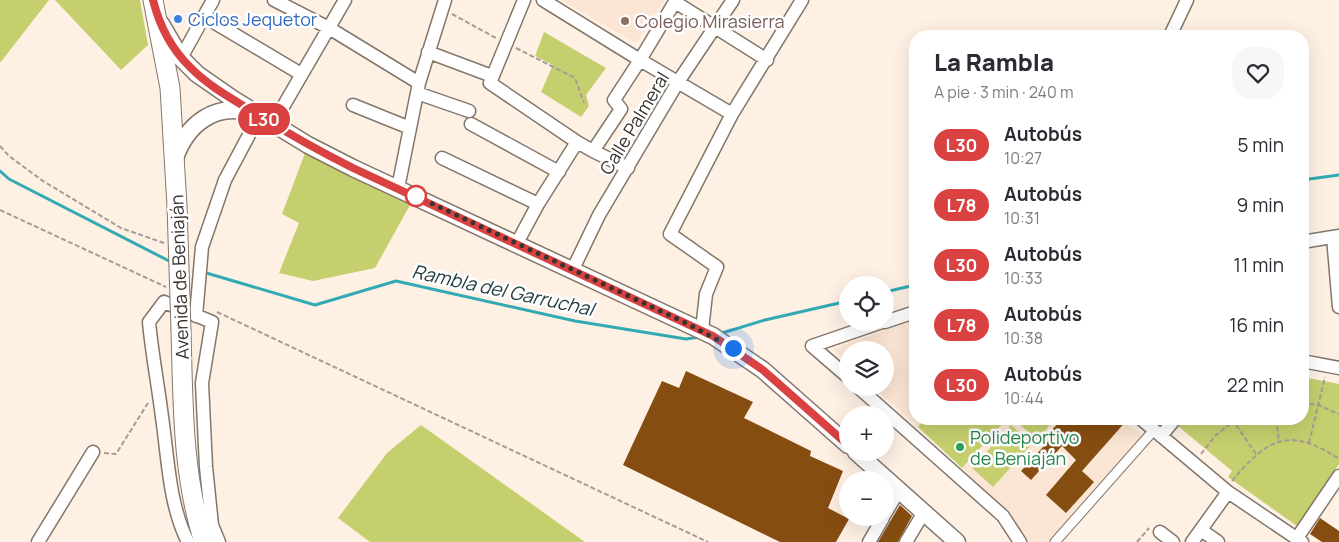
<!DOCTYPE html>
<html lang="es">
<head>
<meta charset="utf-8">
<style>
  :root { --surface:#fff; --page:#f7f7f7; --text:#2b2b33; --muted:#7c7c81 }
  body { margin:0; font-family:Manrope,sans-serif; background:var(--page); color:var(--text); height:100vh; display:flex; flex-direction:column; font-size:19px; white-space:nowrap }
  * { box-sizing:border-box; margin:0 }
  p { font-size:16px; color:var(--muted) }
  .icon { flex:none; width:28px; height:28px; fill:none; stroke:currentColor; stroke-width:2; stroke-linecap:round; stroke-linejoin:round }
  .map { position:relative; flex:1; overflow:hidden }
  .side { position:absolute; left:909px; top:30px; width:400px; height:395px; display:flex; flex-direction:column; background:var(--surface); border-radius:20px; box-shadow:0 5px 20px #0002 }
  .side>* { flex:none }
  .badge { padding:0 10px; border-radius:16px; font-size:18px; line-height:32px }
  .tools { position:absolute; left:839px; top:276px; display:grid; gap:10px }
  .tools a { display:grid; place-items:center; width:55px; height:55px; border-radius:50%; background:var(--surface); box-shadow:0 5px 20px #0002; font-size:25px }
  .you { position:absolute; width:25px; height:25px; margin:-12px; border:4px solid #fff; border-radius:50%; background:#1a73e8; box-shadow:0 0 0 8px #1a73e833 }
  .map>.badge { position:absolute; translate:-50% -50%; box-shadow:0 0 0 2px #fff }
  .round { display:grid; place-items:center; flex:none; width:52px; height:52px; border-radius:20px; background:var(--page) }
  .summary { display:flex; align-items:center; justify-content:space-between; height:85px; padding:0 25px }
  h1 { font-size:24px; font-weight:800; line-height:38px }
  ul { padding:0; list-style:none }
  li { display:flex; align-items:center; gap:15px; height:60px; padding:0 25px }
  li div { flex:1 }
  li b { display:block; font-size:19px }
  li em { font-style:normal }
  li .badge { min-width:55px; font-weight:700; text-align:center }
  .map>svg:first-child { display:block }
  .built { fill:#fbe5d4 }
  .green { fill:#c5cf6d }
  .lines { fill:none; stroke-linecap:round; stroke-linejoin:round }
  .stream { stroke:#31aab3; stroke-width:3 }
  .building { fill:#864d10 }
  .pedestrian-casing { stroke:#83766b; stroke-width:11 }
  .minor-casing { stroke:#83766b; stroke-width:15 }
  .secondary-casing { stroke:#83766b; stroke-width:19 }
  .primary-casing { stroke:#83766b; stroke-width:21 }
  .path { stroke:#a69c93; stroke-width:2; stroke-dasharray:5 2.5; stroke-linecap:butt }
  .pedestrian { stroke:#fff; stroke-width:9 }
  .minor { stroke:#fff; stroke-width:12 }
  .secondary { stroke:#fff; stroke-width:16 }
  .primary { stroke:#fff; stroke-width:19 }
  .primary-bridge-casing { stroke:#83766b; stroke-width:21; stroke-linecap:butt }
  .primary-bridge { stroke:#fff; stroke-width:19 }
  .line-casing { stroke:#fff; stroke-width:11 }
  .line { stroke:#da4241; stroke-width:8 }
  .walk { stroke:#38332e; stroke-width:5; stroke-dasharray:0 9 }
  .shop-dot { fill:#3f7fe0; stroke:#fff; stroke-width:2 }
  .education-dot { fill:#8d6e63; stroke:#fff; stroke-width:2 }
  .stop-dot { fill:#fff; stroke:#da4241; stroke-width:2.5 }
  .leisure-dot { fill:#2e9e5b; stroke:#fff; stroke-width:2 }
  .labels { text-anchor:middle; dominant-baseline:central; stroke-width:5; stroke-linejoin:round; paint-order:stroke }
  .shop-label { font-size:18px; fill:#366cbe; stroke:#fff; text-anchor:start }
  .education-label { font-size:18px; fill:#785e54; stroke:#fff; text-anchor:start }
  .street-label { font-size:18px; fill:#38332e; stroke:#fff }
  .leisure-label { font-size:18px; fill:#27864d; stroke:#fff; text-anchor:start }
  .water-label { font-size:19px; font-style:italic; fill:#253e40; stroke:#fff }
</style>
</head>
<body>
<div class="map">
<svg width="1339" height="542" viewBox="0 0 1339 542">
  <rect width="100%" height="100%" fill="#fff0e4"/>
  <path class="built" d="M561 0H665L636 43Z
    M915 320V419H924L918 427 875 388H885V350H848L847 362 833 349Z
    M1007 419H1121L1145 437 1051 542H1026L1012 516 962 468Z"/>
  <path class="green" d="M0 0H49L0 63Z
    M55 0H140L148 45 121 70Z
    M544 32 606 68 586 95 589 106 581 117 541 92 553 65 535 56Z
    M308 145 415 196 375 268 313 281 279 273 299 223 282 214Z
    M1303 377 1339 384V464L1297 526 1228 477 1232 471 1178 426 1184 419H1302Z
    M924 419H1007L962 468 918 427Z
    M1018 419H1055L1037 440 1016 421Z
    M421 425 585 542H370L338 518 387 453Z
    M1011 425 1032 444 993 487 972 468Z"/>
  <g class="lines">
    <path class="stream" d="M0 171 9 179 173 263
      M1302 180 1339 175
      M203 272 315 305 396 281 575 321 686 339 700 337
      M885 292 915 285
      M719 334 765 320 848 301"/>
  </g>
  <path class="building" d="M686 371 753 402 744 418 811 451 810 456 843 471 828 508 849 519 836 542H780L623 465 662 381 679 388Z
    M1062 419H1128L1082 471 1094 482 1066 513 1046 495 1076 460 1062 446 1031 480 1021 471 1053 436 1049 433Z
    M900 505 912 516 898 542H878Z
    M1320 518 1339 531V542H1322L1310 534Z"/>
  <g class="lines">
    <defs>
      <path id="pedestrian" d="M1055 542 1154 430"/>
      <path id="minor" d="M274 0 329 28 419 83
        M524 0 490 83 577 142
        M543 0 640 60 676 0
        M675 2 767 60
        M205 17 301 74
        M1170 36 1187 0
        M428 52 492 76
        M181 58 213 0
        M417 93 469 111
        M353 105 410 128
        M273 124 345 0
        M471 124 559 172
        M593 151 628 168
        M442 158 538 204
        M398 188 419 83 445 0
        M1333 237 1339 307
        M1302 242 1339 236
        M517 243 538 204 577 142 593 151 621 109 614 100 640 60 732 114
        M573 269 599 215 678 82 733 0
        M196 316 202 247 225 180 259 116
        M885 322 915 312
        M702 330 706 294 717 267 670 234 732 114 802 0
        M1302 361 1339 368
        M848 377 812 346 882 322
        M859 388 1003 516 1020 542
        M1141 419 1228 492 1302 542
        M1161 436 1175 419
        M885 514 899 490
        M1201 530 1218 542
        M1160 532 1173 542
        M1297 538 1339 476
        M38 542 93 452
        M188 542C169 505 168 458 162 417 158 385 152 354 149 322L164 302 212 322 202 383 206 467 212 525 219 542
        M869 542 883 518
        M906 542 924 512
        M1192 542 1228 492"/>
      <path id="secondary" d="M161 24 181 58 197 74 233 99 308 145 353 168 713 336 763 370 848 445
        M175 158C187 124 215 102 252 113
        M856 452 957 542"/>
      <path id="primary" d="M153 0 170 88 177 206
        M181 330C183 401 182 474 204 542"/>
    </defs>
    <use href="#pedestrian" class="pedestrian-casing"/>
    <use href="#minor" class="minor-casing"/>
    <use href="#secondary" class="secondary-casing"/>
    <use href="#primary" class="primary-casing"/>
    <path class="path" d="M452 14 496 38
      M516 48 575 78 584 103
      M0 146 9 156 43 181 121 228 164 243
      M0 210 166 287
      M217 312 708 542
      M1302 403 1318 405 1339 414
      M1232 419 1256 454
      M1276 419 1279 441
      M1309 443 1325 377
      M104 453 116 454 148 403
      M1201 454 1215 436 1236 419
      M1232 481C1268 438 1289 426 1339 459
      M1137 542 1149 528"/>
    <use href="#pedestrian" class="pedestrian"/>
    <use href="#minor" class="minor"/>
    <use href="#secondary" class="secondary"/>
    <use href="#primary" class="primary"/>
    <defs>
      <path id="primary-bridge" d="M177 206 181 330"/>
    </defs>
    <use href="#primary-bridge" class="primary-bridge-casing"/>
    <use href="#primary-bridge" class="primary-bridge"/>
  </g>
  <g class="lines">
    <defs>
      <path id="line" d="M153 0C159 24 171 48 189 66 205 83 227 96 247 108 282 130 317 150 353 168L713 336 763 370 848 445"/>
    </defs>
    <use href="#line" class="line-casing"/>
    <use href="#line" class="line"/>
    <path class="walk" d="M416 196 686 323 733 348"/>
  </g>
  <circle class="shop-dot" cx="178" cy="19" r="5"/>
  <circle class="education-dot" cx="625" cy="21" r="5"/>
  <circle class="stop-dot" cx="416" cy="196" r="10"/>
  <circle class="leisure-dot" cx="960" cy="447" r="5"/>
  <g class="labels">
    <g class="shop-label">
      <text x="188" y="19">Ciclos Jequetor</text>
    </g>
    <g class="education-label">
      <text x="635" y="21">Colegio Mirasierra</text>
    </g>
    <g class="street-label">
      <text transform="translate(634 123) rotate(-59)">Calle Palmeral</text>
      <text transform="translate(179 277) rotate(-92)">Avenida de Beniaján</text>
    </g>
    <g class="leisure-label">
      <text x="970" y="437">Polideportivo<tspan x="970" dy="21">de Beniaján</tspan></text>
    </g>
    <g class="water-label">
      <text transform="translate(503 290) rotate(12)">Rambla del Garruchal</text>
    </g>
  </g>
</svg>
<div class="tools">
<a><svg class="icon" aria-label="locate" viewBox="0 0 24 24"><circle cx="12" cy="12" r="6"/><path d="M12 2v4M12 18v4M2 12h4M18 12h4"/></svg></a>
<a><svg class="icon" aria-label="layers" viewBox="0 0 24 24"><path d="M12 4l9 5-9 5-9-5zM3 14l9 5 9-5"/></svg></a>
<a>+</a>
<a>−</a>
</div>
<div class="you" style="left:733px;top:348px"></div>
<b class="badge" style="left:264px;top:119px;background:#da4241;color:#fff">L30</b>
<section class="side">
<div class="summary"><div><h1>La Rambla</h1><p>A pie · 3 min · 240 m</p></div><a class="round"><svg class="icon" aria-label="heart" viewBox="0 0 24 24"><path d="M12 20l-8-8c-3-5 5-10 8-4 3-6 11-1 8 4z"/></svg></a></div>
<ul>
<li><span class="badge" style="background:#da4241;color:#fff">L30</span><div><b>Autobús</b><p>10:27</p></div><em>5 min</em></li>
<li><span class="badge" style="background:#da4241;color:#fff">L78</span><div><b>Autobús</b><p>10:31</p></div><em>9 min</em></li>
<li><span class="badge" style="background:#da4241;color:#fff">L30</span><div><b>Autobús</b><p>10:33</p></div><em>11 min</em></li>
<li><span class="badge" style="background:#da4241;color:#fff">L78</span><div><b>Autobús</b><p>10:38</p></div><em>16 min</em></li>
<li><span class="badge" style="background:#da4241;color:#fff">L30</span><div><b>Autobús</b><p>10:44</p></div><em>22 min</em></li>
</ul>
</section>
</div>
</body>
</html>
